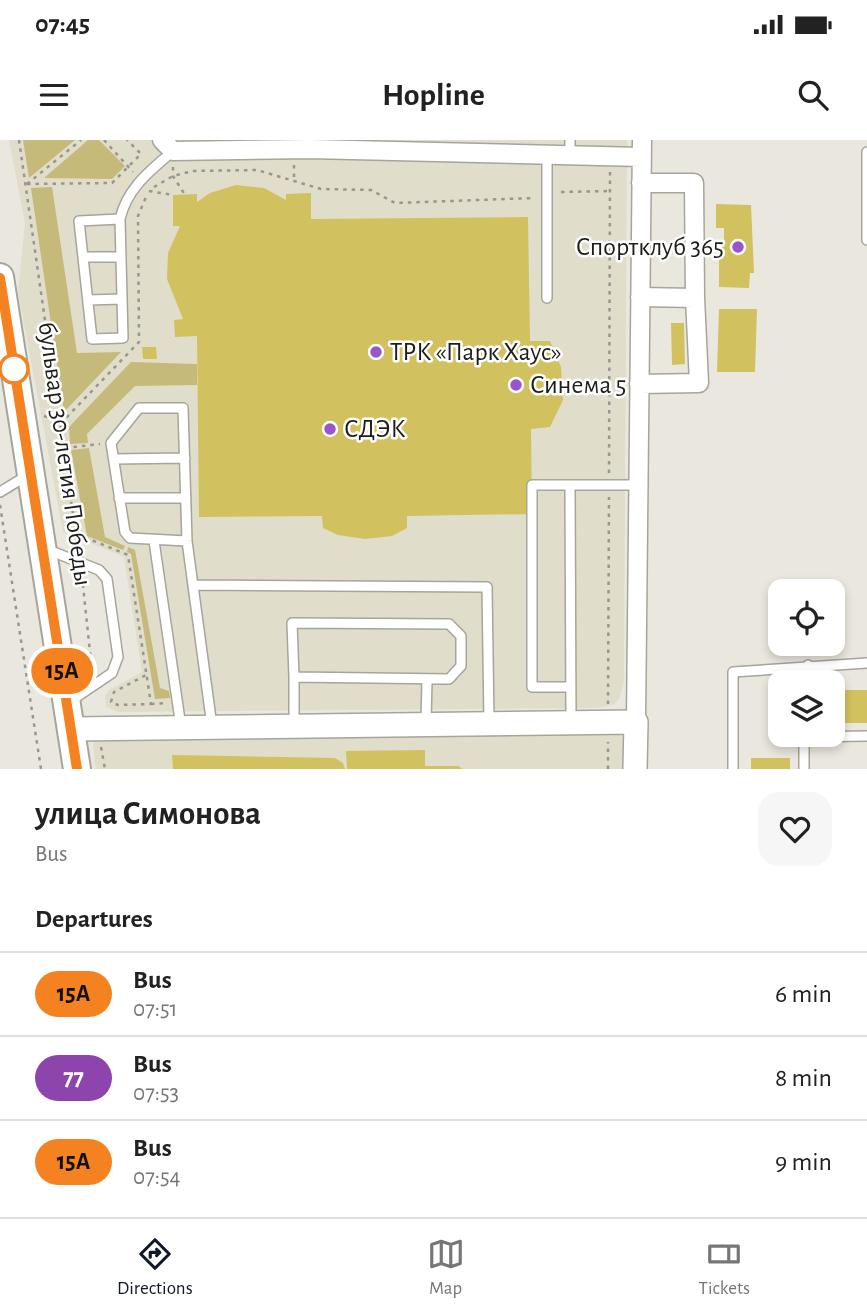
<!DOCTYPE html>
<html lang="en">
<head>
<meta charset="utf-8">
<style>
  :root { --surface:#fff; --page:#f6f6f6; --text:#222; --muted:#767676; --line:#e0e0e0; --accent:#111827 }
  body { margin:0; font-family:"Alegreya Sans",sans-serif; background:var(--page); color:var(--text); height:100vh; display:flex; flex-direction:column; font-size:26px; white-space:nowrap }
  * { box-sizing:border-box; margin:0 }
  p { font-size:23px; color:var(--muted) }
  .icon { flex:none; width:38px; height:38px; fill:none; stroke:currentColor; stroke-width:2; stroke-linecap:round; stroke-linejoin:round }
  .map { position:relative; height:629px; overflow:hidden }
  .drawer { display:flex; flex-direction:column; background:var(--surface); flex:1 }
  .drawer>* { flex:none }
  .badge { padding:0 14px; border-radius:23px; font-size:24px; line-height:46px }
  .fabs { position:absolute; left:768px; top:439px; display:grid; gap:14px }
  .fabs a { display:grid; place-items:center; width:77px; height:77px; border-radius:14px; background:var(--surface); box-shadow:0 4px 10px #0003; font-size:35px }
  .map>.badge { position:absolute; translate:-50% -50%; box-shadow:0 0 0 4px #fff }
  h2 { padding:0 35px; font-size:26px; line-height:63px }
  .round { display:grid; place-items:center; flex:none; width:74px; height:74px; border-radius:21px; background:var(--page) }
  .headline { display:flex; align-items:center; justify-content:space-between; height:119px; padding:0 35px }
  h1 { font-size:33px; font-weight:700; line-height:52px }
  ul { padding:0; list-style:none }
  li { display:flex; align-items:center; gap:21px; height:84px; padding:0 35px; border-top:2px solid var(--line) }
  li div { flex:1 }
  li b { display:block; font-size:26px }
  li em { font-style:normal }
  li .badge { min-width:77px; font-weight:700; text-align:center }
  .status { display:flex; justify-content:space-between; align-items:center; height:49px; padding:0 35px; background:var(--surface); direction:ltr }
  .status svg { height:19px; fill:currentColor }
  header { display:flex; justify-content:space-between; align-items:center; height:91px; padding:0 35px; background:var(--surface); font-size:32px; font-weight:700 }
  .tab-bar { display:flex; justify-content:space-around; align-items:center; height:98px; border-top:2px solid var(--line); background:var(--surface); font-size:19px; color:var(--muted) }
  .tab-bar a { display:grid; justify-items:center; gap:4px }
  .tab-bar .on { color:var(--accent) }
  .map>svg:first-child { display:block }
  .built { fill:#e0ddcb }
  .green { fill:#c5ba79 }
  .building { fill:#d2c15f }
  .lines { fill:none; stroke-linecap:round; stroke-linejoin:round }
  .service-casing { stroke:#a6a59a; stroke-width:12 }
  .minor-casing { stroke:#a6a59a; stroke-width:21 }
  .tertiary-casing { stroke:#a6a59a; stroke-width:26 }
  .secondary-casing { stroke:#a6a59a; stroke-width:30 }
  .path { stroke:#97968f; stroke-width:2.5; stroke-dasharray:3.5 5; stroke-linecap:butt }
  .service { stroke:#fff; stroke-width:9 }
  .minor { stroke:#fff; stroke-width:18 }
  .tertiary { stroke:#fff; stroke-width:23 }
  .secondary { stroke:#fff; stroke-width:26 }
  .line-casing { stroke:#fff; stroke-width:16 }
  .line { stroke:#f58220; stroke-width:10 }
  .poi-dot { fill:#9a55c9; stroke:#fff; stroke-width:2.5 }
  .stop-dot { fill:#fff; stroke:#f58220; stroke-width:3.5 }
  .labels { text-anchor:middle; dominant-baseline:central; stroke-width:5; stroke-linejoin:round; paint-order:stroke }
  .poi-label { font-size:26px; fill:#1d1d19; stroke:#fff; text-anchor:start }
  .street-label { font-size:26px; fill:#1d1d19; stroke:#fff }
</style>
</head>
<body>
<div class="status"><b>07:45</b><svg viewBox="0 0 49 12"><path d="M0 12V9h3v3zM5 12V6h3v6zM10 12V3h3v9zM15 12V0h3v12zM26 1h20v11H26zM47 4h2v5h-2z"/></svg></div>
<header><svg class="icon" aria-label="menu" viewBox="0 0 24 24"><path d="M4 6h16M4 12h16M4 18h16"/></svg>Hopline<svg class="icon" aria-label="search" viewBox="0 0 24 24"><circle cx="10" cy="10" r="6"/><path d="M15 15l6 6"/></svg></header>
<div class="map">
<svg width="867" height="629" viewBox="0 0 867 629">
  <rect width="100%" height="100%" fill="#eae8de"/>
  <path class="built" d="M9 0H627L624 542 619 559 613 565 597 568 118 572 106 567 105 556 109 550 142 532 124 417 63 392 18 152 25 83Z
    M614 589 626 601V629H96L93 605 96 599Z"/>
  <path class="green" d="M23 0H75L29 38Z
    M88 0H99L125 26 112 39 44 38Z
    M52 47 77 213 121 212 64 272 31 48Z
    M131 222 197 224V245L135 246 87 294 88 303 70 304 69 287Z
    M89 308 105 397 125 406 123 410 87 396 71 310Z
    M128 407 135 410 160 548 169 551 170 558 155 559 131 414 127 412Z"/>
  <path class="building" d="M236 45 264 48 286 60V54L311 53V79L528 77 530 201H550L561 227 563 260 550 287 531 289 532 374 407 376V388L392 396 365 399 338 395 323 388 322 376 199 377 197 196 175 197 174 180 183 179 167 139 168 113 180 86H173V55L197 54V62L210 53Z
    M716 64 751 65 754 133H750L749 148 719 147V104L724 105V88H716Z
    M719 169H757L755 232H717Z
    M671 183H684L685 224 672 225Z
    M142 207H156L157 219H143Z
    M840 550H867V583H840Z
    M425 610V626H458L463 629H347L346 611Z
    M172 615 335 618 343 623 345 629H173Z
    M751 618H790V629H751Z"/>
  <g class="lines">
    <defs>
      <path id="service" d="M570 0V16
        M867 12V100
        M120 79 123 198 92 199 79 81Z
        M120 79C127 48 150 31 173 11
        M83 117H120
        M547 158V15
        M88 160 122 159
        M114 319 185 318
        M570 345 571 581
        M0 352 28 335
        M119 358H186
        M154 401 181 587
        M187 401 130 398 125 392 111 303 139 268H183L187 401 212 586
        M46 409 99 430 107 439 118 517 112 533 69 562
        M193 445 487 447 489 582
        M292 483 449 484 461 496V526L449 539 294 537Z
        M294 537V585
        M807 542 808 525
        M571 547H532V345H638
        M426 583 427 539
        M804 595V629
        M804 597 867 596
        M733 629V532L867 523"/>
      <path id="minor" d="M162 0 173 11 310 9 641 17
        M640 157 695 158 694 43H641
        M639 244 699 243 695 158
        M636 582 642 0"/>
      <path id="tertiary" d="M72 589 636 582 635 629"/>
      <path id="secondary" d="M0 137 77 629"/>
    </defs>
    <use href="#service" class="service-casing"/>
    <use href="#minor" class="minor-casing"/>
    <use href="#tertiary" class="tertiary-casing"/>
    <use href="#secondary" class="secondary-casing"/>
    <path class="path" d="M19 0 78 409
      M104 0 133 32
      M294 25V39
      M173 27V36L185 55
      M27 44 112 43 141 14 127 0
      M27 44 81 0
      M154 47 173 36 193 31 257 30 321 49 371 50 395 63 534 58
      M149 51 173 55
      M561 52 610 51
      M562 245 609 247
      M44 276 62 282 139 202 138 76 146 57
      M65 308 100 304
      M609 333 610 31
      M0 365 41 629
      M77 394 128 415 151 564 118 565 111 562 114 552 146 535
      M82 436 92 531
      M151 564 165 563
      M608 564 609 357
      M101 607 105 629
      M608 629V602"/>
    <use href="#service" class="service"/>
    <use href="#minor" class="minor"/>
    <use href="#tertiary" class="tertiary"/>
    <use href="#secondary" class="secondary"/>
  </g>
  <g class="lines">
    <defs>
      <path id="line" d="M0 138 77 629"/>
    </defs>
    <use href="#line" class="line-casing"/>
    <use href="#line" class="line"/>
  </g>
  <g class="poi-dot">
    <circle cx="738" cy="107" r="7"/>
    <circle cx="376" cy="212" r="7"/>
    <circle cx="516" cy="245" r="7"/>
    <circle cx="330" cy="289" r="7"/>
  </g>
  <circle class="stop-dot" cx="14" cy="229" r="14"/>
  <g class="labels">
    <g class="poi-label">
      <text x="724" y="107" text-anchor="end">Спортклуб 365</text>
      <text x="390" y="212">ТРК «Парк Хаус»</text>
      <text x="530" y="245">Синема 5</text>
      <text x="344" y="289">СДЭК</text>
    </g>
    <g class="street-label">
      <text transform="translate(65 314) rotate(82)">бульвар 30-летия Победы</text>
    </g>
  </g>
</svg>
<div class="fabs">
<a><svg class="icon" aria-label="locate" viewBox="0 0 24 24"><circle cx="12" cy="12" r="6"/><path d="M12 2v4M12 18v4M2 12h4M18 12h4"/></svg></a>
<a><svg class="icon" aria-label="layers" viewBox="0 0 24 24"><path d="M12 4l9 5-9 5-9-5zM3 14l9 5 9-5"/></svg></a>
</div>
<b class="badge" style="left:62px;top:531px;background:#f58220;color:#111">15А</b>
</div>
<section class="drawer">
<div class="headline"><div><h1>улица Симонова</h1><p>Bus</p></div><a class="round"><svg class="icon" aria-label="heart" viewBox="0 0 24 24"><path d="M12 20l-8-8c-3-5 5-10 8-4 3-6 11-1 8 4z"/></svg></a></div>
<h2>Departures</h2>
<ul>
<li><span class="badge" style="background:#f58220;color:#111">15А</span><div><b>Bus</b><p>07:51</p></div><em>6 min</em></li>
<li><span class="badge" style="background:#8e44ad;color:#fff">77</span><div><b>Bus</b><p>07:53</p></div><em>8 min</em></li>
<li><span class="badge" style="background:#f58220;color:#111">15А</span><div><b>Bus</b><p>07:54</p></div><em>9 min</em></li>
</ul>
</section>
<nav class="tab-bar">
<a class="on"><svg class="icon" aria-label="directions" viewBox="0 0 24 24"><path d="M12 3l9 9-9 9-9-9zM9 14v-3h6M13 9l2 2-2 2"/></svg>Directions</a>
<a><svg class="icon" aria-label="map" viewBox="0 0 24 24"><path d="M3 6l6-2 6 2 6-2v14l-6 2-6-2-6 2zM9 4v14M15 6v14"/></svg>Map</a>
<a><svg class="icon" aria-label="tickets" viewBox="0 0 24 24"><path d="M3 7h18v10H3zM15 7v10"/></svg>Tickets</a>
</nav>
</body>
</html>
